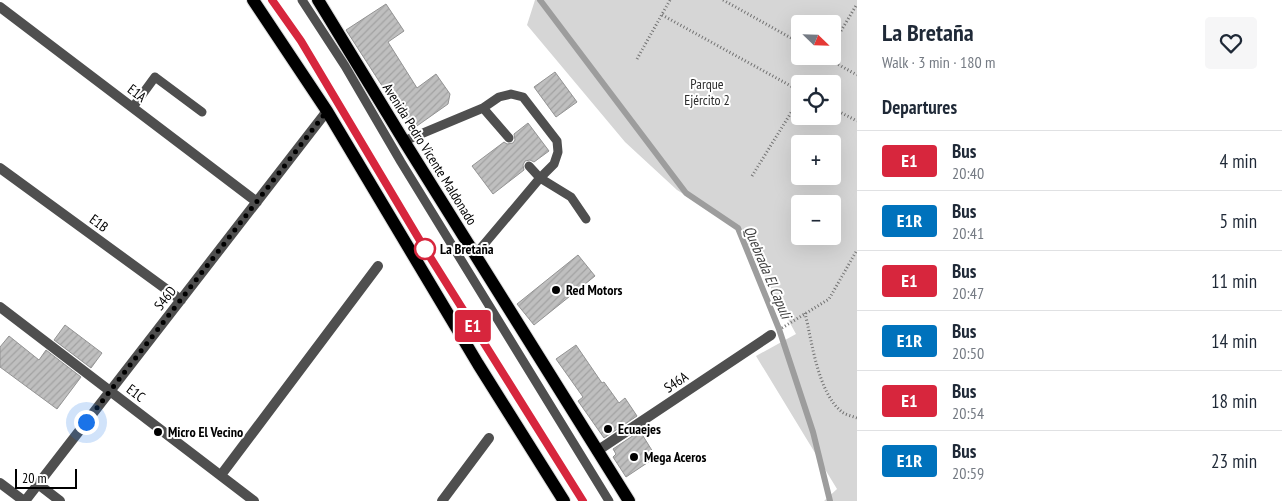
<!DOCTYPE html>
<html lang="en">
<head>
<meta charset="utf-8">
<style>
  :root { --surface:#fff; --page:#f6f6f7; --text:#1f2937; --muted:#747a83; --line:#e0e1e3 }
  body { margin:0; font-family:"PT Sans Narrow",sans-serif; background:var(--page); color:var(--text); height:100vh; display:flex; flex-direction:column; font-size:19px; white-space:nowrap }
  * { box-sizing:border-box; margin:0 }
  p { font-size:16px; color:var(--muted) }
  .icon { flex:none; width:28px; height:28px; fill:none; stroke:currentColor; stroke-width:2; stroke-linecap:round; stroke-linejoin:round }
  .map { position:relative; flex:1; overflow:hidden }
  .side { display:flex; flex-direction:column; background:var(--surface); width:425px }
  .side>* { flex:none }
  .badge { padding:0 10px; border-radius:4px; font-size:18px; line-height:32px }
  .needle { width:32px; rotate:113deg }
  .buttons { position:absolute; left:791px; top:15px; display:grid; gap:10px }
  .buttons a { display:grid; place-items:center; width:50px; height:50px; border-radius:5px; background:var(--surface); box-shadow:0 5px 20px #0002; font-size:25px }
  .scale { position:absolute; left:15px; bottom:12px; width:62px; box-sizing:border-box; padding-left:5px; border:2px solid #000; border-top:0; font-size:14px; line-height:18px; white-space:nowrap; color:#000; -webkit-text-stroke:4px #fff; paint-order:stroke }
  .you { position:absolute; width:25px; height:25px; margin:-12px; border:4px solid #fff; border-radius:50%; background:#1a73e8; box-shadow:0 0 0 8px #1a73e833 }
  .map>.badge { position:absolute; translate:-50% -50%; box-shadow:0 0 0 2px #fff }
  h2 { padding:0 25px; font-size:19px; line-height:45px }
  .round { display:grid; place-items:center; flex:none; width:52px; height:52px; border-radius:5px; background:var(--page) }
  .head { display:flex; align-items:center; justify-content:space-between; height:85px; padding:0 25px }
  h1 { font-size:24px; font-weight:700; line-height:38px }
  ul { padding:0; list-style:none }
  li { display:flex; align-items:center; gap:15px; height:60px; padding:0 25px; border-top:1px solid var(--line) }
  li div { flex:1 }
  li b { display:block; font-size:19px }
  li em { font-style:normal }
  li .badge { min-width:55px; font-weight:700; text-align:center }
  main { display:flex; flex:1; min-height:0 }
  .map>svg:first-child { display:block }
  .park { fill:#d6d6d6; fill-rule:evenodd }
  .lines { fill:none; stroke-linecap:round; stroke-linejoin:round }
  .stream { stroke:#9d9d9d; stroke-width:6 }
  .building { fill:url(#building-hatch); stroke:#939393 }
  .primary-casing { stroke:#dbdbdb; stroke-width:14 }
  .path { stroke:#717171; stroke-width:3; stroke-dasharray:1 2.5; stroke-linecap:butt }
  .service { stroke:#4f4f4f; stroke-width:9 }
  .minor { stroke:#4f4f4f; stroke-width:10 }
  .primary { stroke:#000; stroke-width:12 }
  .line-casing { stroke:#fff; stroke-width:11 }
  .line { stroke:#d7263d; stroke-width:8 }
  .walk { stroke:#000; stroke-width:5; stroke-dasharray:0 9 }
  .stop-dot { fill:#fff; stroke:#d7263d; stroke-width:2.5 }
  .poi-dot { fill:#000; stroke:#fff; stroke-width:2 }
  .labels { text-anchor:middle; dominant-baseline:central; stroke-width:4; stroke-linejoin:round; paint-order:stroke }
  .park-label { font-size:14px; fill:#2d2d2d; stroke:#fff }
  .street-label { font-size:14px; fill:#000; stroke:#fff }
  .stop-label { font-size:14px; font-weight:bold; fill:#000; stroke:#fff; text-anchor:start }
  .poi-label { font-size:14px; font-weight:bold; fill:#000; stroke:#fff; text-anchor:start }
  .water-label { font-size:15px; font-style:italic; fill:#3e3e3e; stroke:#fff }
</style>
</head>
<body>
<main>
<div class="map">
<svg width="857" height="501" viewBox="0 0 857 501">
  <defs>
    <pattern id="building-hatch" width="6" height="6" patternUnits="userSpaceOnUse" patternTransform="scale(1.25)"><rect width="6" height="6" fill="#bfbfbf"/><path d="M-1 1l2-2M0 6l6-6M5 7l2-2" fill="none" stroke="#a2a2a2"/></pattern>
  </defs>
  <rect width="100%" height="100%" fill="#fff"/>
  <path class="park" d="M535 0H857V501H824L837 489 756 356 796 334 738 228 677 190 625 142 527 25ZM800 24H832V56H800ZM800 84H832V116H800ZM800 144H832V176H800ZM800 204H832V236H800Z"/>
  <g class="lines">
    <path class="stream" d="M540 0 686 193 738 228 779 329 813 432 830 501"/>
  </g>
  <path class="building" d="M386 4 404 31 388 42 417 88 436 74 450 94 448 104 414 128 388 95 346 30Z
    M555 72 577 102 556 117 534 87Z
    M528 123 549 151 534 162 530 160 525 161 523 165 524 170 493 194 472 166 504 142 507 144 513 143 515 140 514 134Z
    M578 255 595 276 534 325 517 304Z
    M65 325 102 353 91 368 54 340Z
    M9 336 39 360 46 350 81 377 57 409 0 367V347Z
    M576 345 602 383 604 382 619 403 625 398 637 416 604 438 578 401 583 397 556 359Z
    M640 431 656 457 626 477 613 457 616 454 613 449Z"/>
  <g class="lines">
    <defs>
      <path id="primary" d="M253 0 327 111 478 364 564 501
        M318 0 404 141 629 501"/>
    </defs>
    <use href="#primary" class="primary-casing"/>
    <path class="path" d="M723 0 800 43
      M662 15 800 91
      M832 46 857 4
      M823 56 857 75
      M637 59 670 0
      M832 108 857 121
      M752 176 800 98
      M805 313C812 342 818 393 842 412 846 415 852 416 857 418
      M782 328 829 299 857 250"/>
    <path class="service" d="M272 0 301 41 425 249 583 501
      M302 0 345 66 401 162 609 501
      M133 107 155 77 202 112
      M483 108 499 97 511 94 523 97 557 141 558 152 554 164 540 178 571 197 586 219
      M404 141 483 108 509 138
      M475 255 540 178 529 166"/>
    <path class="minor" d="M0 7 257 202
      M0 168 181 300
      M0 307 254 501
      M597 451 771 335
      M221 475 378 266
      M0 483 24 501
      M38 484 60 501
      M25 501 327 111
      M442 501 489 438"/>
    <use href="#primary" class="primary"/>
  </g>
  <g class="lines">
    <defs>
      <path id="line" d="M272 0 301 41 425 249 583 501"/>
    </defs>
    <use href="#line" class="line-casing"/>
    <use href="#line" class="line"/>
    <path class="walk" d="M86 422 327 111 414 257 425 249"/>
  </g>
  <circle class="stop-dot" cx="425" cy="249" r="10"/>
  <g class="poi-dot">
    <circle cx="556" cy="290" r="5"/>
    <circle cx="608" cy="429" r="5"/>
    <circle cx="158" cy="432" r="5"/>
    <circle cx="634" cy="457" r="5"/>
  </g>
  <g class="labels">
    <g class="park-label">
      <text x="707" y="84">Parque<tspan x="707" dy="16">Ejército 2</tspan></text>
    </g>
    <g class="street-label">
      <text transform="translate(137 93) rotate(37)">E1A</text>
      <text transform="translate(430 154) rotate(58)">Avenida Pedro Vicente Maldonado</text>
      <text transform="translate(99 223) rotate(36)">E1B</text>
      <text transform="translate(165 298) rotate(-52)">S46D</text>
      <text transform="translate(676 382) rotate(-34)">S46A</text>
      <text transform="translate(136 393) rotate(37)">E1C</text>
    </g>
    <g class="stop-label">
      <text x="440" y="249">La Bretaña</text>
    </g>
    <g class="poi-label">
      <text x="566" y="290">Red Motors</text>
      <text x="618" y="429">Ecuaejes</text>
      <text x="168" y="432">Micro El Vecino</text>
      <text x="644" y="457">Mega Aceros</text>
    </g>
    <g class="water-label">
      <text transform="translate(768 272) rotate(67)">Quebrada El Capuli</text>
    </g>
  </g>
</svg>
<div class="buttons">
<a><svg class="needle" viewBox="-14 -14 28 28"><path d="M0-13l5 13h-10z" fill="#e53935"/><path d="M0 13l5-13h-10z" fill="#747a83"/></svg></a>
<a><svg class="icon" aria-label="locate" viewBox="0 0 24 24"><circle cx="12" cy="12" r="6"/><path d="M12 2v4M12 18v4M2 12h4M18 12h4"/></svg></a>
<a>+</a>
<a>−</a>
</div>
<div class="scale">20 m</div>
<div class="you" style="left:86px;top:422px"></div>
<b class="badge" style="left:473px;top:326px;background:#d7263d;color:#fff">E1</b>
</div>
<section class="side">
<div class="head"><div><h1>La Bretaña</h1><p>Walk · 3 min · 180 m</p></div><a class="round"><svg class="icon" aria-label="heart" viewBox="0 0 24 24"><path d="M12 20l-8-8c-3-5 5-10 8-4 3-6 11-1 8 4z"/></svg></a></div>
<h2>Departures</h2>
<ul>
<li><span class="badge" style="background:#d7263d;color:#fff">E1</span><div><b>Bus</b><p>20:40</p></div><em>4 min</em></li>
<li><span class="badge" style="background:#0072bc;color:#fff">E1R</span><div><b>Bus</b><p>20:41</p></div><em>5 min</em></li>
<li><span class="badge" style="background:#d7263d;color:#fff">E1</span><div><b>Bus</b><p>20:47</p></div><em>11 min</em></li>
<li><span class="badge" style="background:#0072bc;color:#fff">E1R</span><div><b>Bus</b><p>20:50</p></div><em>14 min</em></li>
<li><span class="badge" style="background:#d7263d;color:#fff">E1</span><div><b>Bus</b><p>20:54</p></div><em>18 min</em></li>
<li><span class="badge" style="background:#0072bc;color:#fff">E1R</span><div><b>Bus</b><p>20:59</p></div><em>23 min</em></li>
</ul>
</section>
</main>
</body>
</html>
